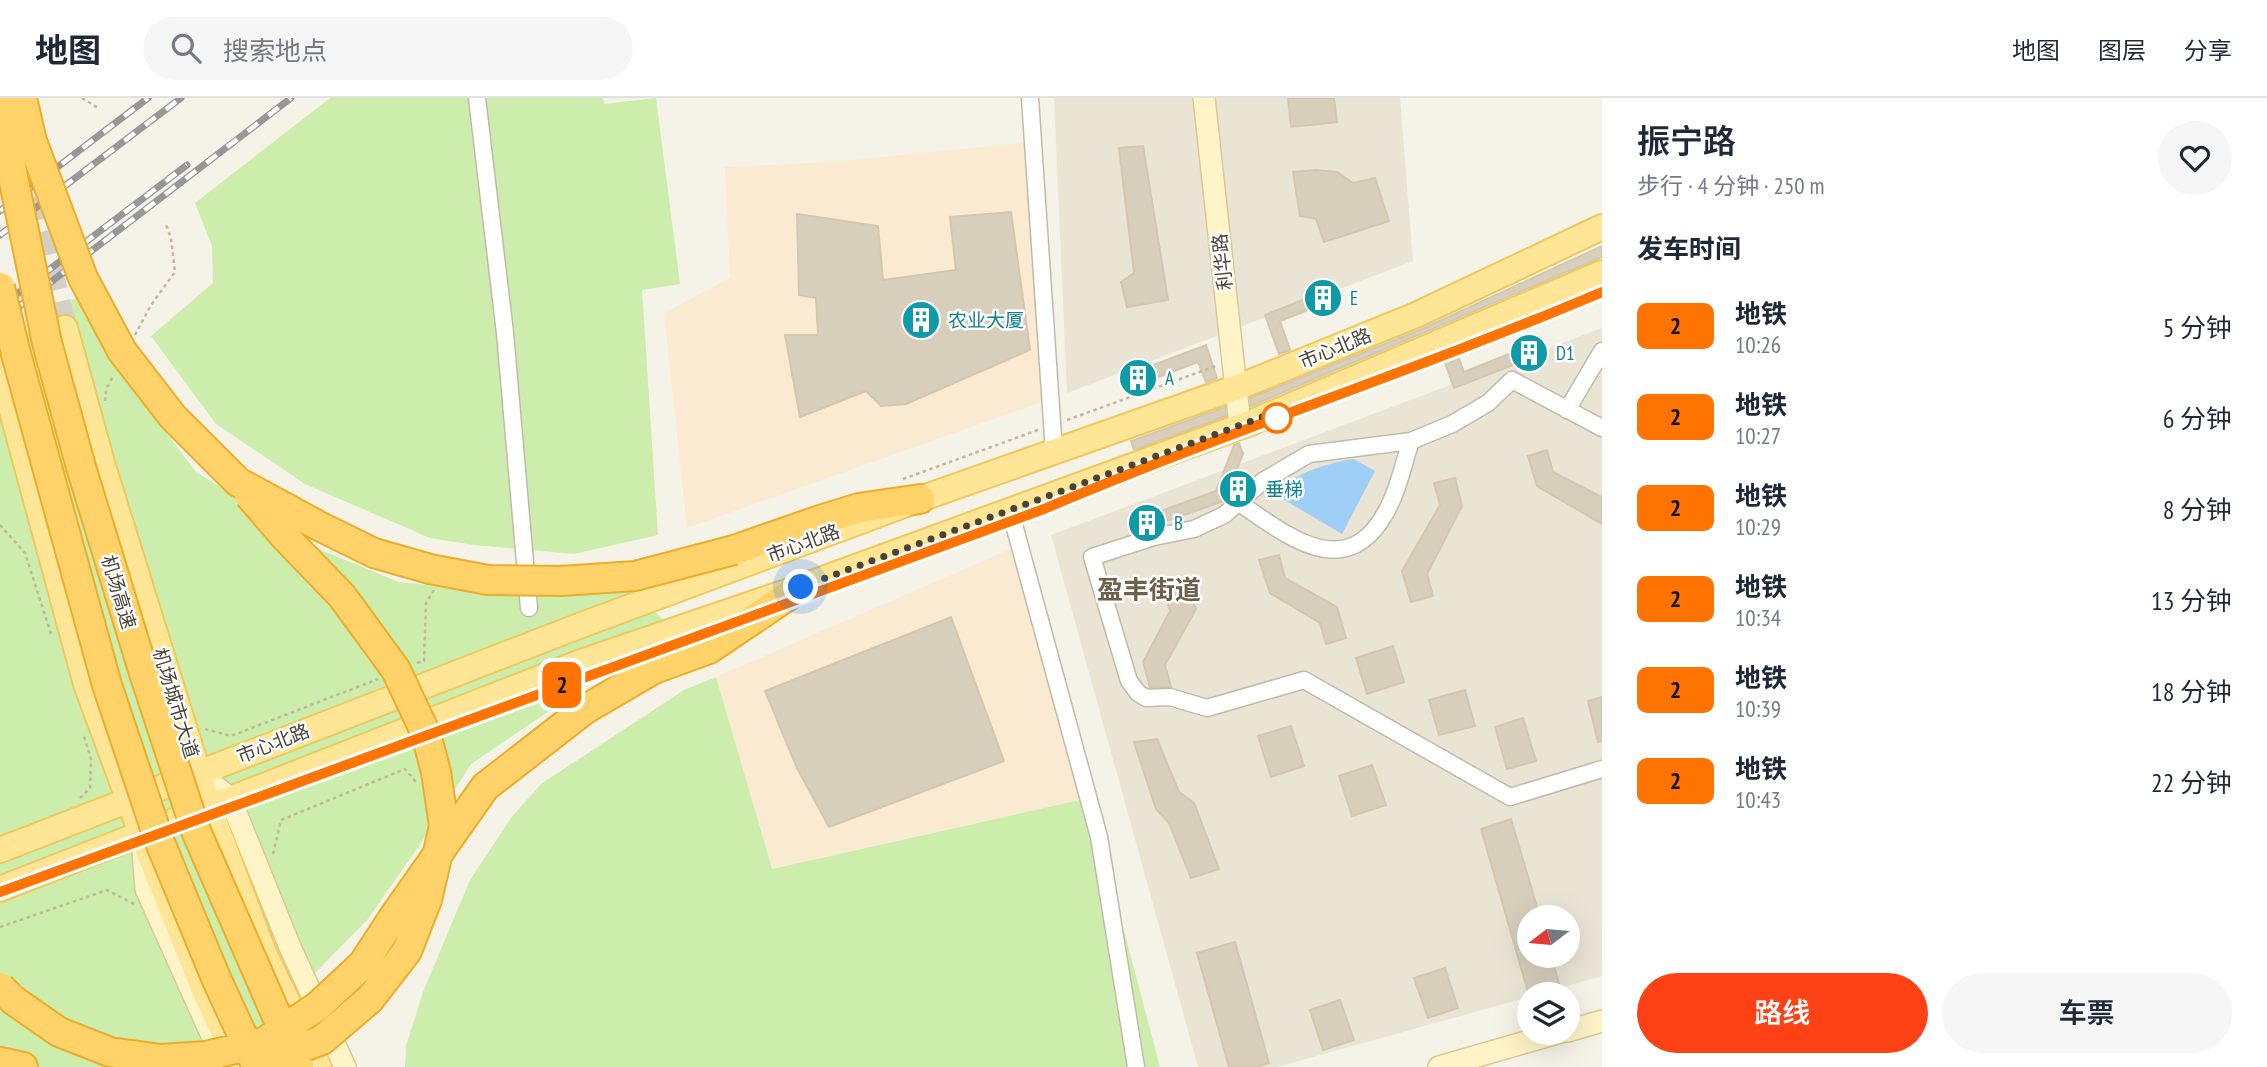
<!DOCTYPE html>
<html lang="zh">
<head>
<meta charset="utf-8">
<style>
  :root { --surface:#fff; --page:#f6f6f7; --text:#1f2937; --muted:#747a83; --line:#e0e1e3; --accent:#ff4215 }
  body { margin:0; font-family:"PT Sans Narrow","Noto Sans SC",sans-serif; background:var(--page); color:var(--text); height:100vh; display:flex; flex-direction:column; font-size:26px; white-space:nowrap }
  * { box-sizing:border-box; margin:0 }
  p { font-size:23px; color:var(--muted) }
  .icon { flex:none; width:38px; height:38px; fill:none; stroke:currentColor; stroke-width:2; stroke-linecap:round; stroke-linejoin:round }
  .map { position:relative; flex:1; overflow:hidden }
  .details { display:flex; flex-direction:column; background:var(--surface); width:665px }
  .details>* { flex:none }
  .badge { padding:0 14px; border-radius:10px; font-size:24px; line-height:46px }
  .needle { width:46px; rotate:254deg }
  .controls { position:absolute; left:1517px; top:807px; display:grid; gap:14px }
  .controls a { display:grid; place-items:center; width:63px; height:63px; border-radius:50%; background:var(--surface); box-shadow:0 7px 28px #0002; font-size:35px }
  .you { position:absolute; width:35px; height:35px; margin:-18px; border:5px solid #fff; border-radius:50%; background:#1a73e8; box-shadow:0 0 0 10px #1a73e833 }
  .map>.badge { position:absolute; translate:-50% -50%; box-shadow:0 0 0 4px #fff }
  h2 { padding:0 35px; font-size:26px; line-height:63px }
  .round { display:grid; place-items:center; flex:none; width:74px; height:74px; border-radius:37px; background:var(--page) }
  .summary { display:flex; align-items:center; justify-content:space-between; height:119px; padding:0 35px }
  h1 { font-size:33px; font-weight:600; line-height:52px }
  .button { display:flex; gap:14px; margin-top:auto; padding:14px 35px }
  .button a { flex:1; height:80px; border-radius:42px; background:var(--accent); color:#fff; font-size:28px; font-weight:600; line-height:80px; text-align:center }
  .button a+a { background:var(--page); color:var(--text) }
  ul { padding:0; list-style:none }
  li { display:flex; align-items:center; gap:21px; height:91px; padding:0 35px }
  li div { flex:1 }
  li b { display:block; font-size:26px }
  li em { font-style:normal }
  li .badge { min-width:77px; font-weight:700; text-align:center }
  header { display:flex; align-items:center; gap:42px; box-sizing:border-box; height:98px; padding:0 35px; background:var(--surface); border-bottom:2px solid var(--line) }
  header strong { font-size:33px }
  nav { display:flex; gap:38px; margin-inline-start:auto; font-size:24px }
  .search { width:490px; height:63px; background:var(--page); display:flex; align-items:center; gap:18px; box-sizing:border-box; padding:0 24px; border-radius:38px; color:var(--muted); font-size:26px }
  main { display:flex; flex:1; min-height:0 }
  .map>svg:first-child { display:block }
  .residential { fill:#eae4d5; fill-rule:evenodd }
  .commercial { fill:#f9ead1 }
  .green { fill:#cdedad }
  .water { fill:#9fcff7 }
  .building { fill:#d8cebc; stroke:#d3c7af; stroke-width:2 }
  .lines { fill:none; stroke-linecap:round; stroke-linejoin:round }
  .primary-tunnel { stroke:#d3cfc4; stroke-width:24; stroke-dasharray:24 12; stroke-linecap:butt }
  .street-casing { stroke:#c2baa9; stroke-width:19 }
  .secondary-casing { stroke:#d9c994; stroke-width:24 }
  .primary-casing { stroke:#eec95d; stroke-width:28 }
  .highway-casing { stroke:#ebad2c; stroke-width:32 }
  .path { stroke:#c5b799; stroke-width:2.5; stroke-dasharray:3.5 3.5; stroke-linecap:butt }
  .street { stroke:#fff; stroke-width:16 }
  .secondary { stroke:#fff4c8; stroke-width:21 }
  .primary { stroke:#ffe697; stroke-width:24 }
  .highway { stroke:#ffd369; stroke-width:28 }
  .rail-casing { stroke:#979797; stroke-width:7 }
  .rail { stroke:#fff; stroke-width:4.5; stroke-dasharray:13; stroke-linecap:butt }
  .highway-bridge-casing { stroke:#ebad2c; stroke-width:32; stroke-linecap:butt }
  .highway-bridge { stroke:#ffd369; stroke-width:28 }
  .line-casing { stroke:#fff; stroke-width:16 }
  .line { stroke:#ff7300; stroke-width:10 }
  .walk { stroke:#494236; stroke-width:7; stroke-dasharray:0 12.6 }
  .stop-dot { fill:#fff; stroke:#ff7300; stroke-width:3.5 }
  .labels { text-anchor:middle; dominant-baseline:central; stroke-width:5; stroke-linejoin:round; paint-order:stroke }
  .street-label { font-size:19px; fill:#494236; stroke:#fff }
  .culture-label { font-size:19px; fill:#0d838f; stroke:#fff; text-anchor:start }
  .district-label { font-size:26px; font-weight:bold; fill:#6d614c; stroke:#fff }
</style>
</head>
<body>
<header>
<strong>地图</strong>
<div class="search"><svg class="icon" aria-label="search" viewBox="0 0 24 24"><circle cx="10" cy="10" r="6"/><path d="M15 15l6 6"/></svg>搜索地点</div>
<nav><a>地图</a><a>图层</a><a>分享</a></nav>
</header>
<main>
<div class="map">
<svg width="1602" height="969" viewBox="0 0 1602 969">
  <rect width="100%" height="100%" fill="#f5f2e8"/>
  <path class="residential" d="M1054 0H1400L1413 163 1067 295Z
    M1602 230V878L1539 896H1530L1529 899 1277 969H1198L1051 437ZM1530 819H1568V858H1530Z"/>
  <path class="commercial" d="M1032 44 1047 302 687 430 664 215 730 180 725 69 833 64Z
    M1011 451 1089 700 771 771 716 579Z"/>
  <path class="green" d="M330 0H603L604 6 656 0 680 186 642 192 658 437 574 456 474 447 430 440 305 386 216 326 151 238 213 185 212 148 195 105Z
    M79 197 111 262 196 374 321 452 399 484 554 499 629 490 686 543 614 569 471 666 419 748 368 821 317 873 257 969H0V256Z
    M716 579 772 771 1089 700 1160 969H405L406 948 423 894 470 782 511 720 541 686 684 592Z"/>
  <path class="water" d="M1354 361 1375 373 1342 436 1276 397C1291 375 1328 365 1354 361Z"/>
  <path class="building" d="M1288 0H1334L1337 24 1291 29Z
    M1143 48 1168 202 1127 209 1121 184 1134 175 1119 50Z
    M1315 72 1337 74 1353 85 1375 80 1389 123 1324 144 1316 121 1300 118 1293 74Z
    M1011 114 1030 252 906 306 881 308 866 293 800 319 785 237H818L816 200 799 197 797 116 878 128 883 182 956 172 950 119Z
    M1602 148V159L1251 308 1250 300 1422 231Z
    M1335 189 1339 200 1280 223 1290 252 1279 256 1265 217Z
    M1539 244 1544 255 1454 290 1443 259 1456 253 1464 274Z
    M1206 247 1217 280 1206 284 1198 264 1124 292 1119 280Z
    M1225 309 1226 318 1134 352 1131 343Z
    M1239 345 1243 356 1224 403 1135 434 1131 424 1216 393 1234 347Z
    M1547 352 1553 374 1602 399V426L1537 388 1528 358Z
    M1455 380 1462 408 1427 476 1433 498 1411 504 1402 473 1440 407 1434 385Z
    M1279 457 1285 480 1337 509 1346 540 1326 546 1320 525 1270 495 1259 462Z
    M1186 483 1196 511 1165 567 1171 589H1150L1143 564 1170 513 1163 490Z
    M951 519 1004 663 829 729 797 670 765 593Z
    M1393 548 1404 584 1367 596 1356 560Z
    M1465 592 1475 628 1439 637 1429 602Z
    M1602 599V643L1598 644 1588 603Z
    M1523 620 1536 663 1507 671 1495 629Z
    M1291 628 1304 668 1271 679 1258 638Z
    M1157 641 1179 694 1194 705 1219 771 1191 780 1169 725 1156 711 1134 644Z
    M1372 667 1386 707 1352 718 1339 678Z
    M1511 721 1540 819H1530V858H1551L1559 885 1528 894 1481 731Z
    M1235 844 1269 965 1256 969H1229L1197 855Z
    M1445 870 1458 910 1428 920 1414 880Z
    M1340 902 1354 942 1323 952 1310 912Z"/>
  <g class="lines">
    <path class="primary-tunnel" d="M24 64 65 230"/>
    <defs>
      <path id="street" d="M477 0 505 235 529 510
        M1030 0 1054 354
        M1567 312 1602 253
        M1602 330 1512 282 1488 305 1452 326 1411 343 1309 356 1263 383 1224 417 1194 431 1154 439 1092 459 1129 583 1138 595 1146 600 1170 599 1207 610 1304 582 1510 699 1602 671
        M1238 404C1286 437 1346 487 1386 414 1398 393 1403 367 1411 343
        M1013 423 1099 739 1136 969"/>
      <path id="secondary" d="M1204 0 1240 327
        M197 674 230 700 290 849 345 969
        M143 752 146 791 226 969
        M1568 933 1602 923
        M1439 969 1561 934"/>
      <path id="primary" d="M65 230 102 365 209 709 264 855 319 969
        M0 269 86 586 141 735 204 892 240 969
        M0 752 579 528 920 401 1246 286 1416 217 1602 129
        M0 791 581 564 801 489 1250 325 1602 175"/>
      <path id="highway" d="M734 452 820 422 859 410 920 401
        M654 571 709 551 801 489
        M0 964 23 969"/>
    </defs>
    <use href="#street" class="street-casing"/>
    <use href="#secondary" class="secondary-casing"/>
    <use href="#primary" class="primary-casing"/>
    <use href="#highway" class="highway-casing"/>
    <path class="path" d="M82 0 98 10
      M135 237 151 207 175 174 171 140 165 124
      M105 303 106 291 114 277
      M1067 322 1216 268
      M903 381 1038 332
      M0 427 25 455 52 539
      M417 565 424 563 426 505 434 492
      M205 631 231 638 378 581
      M80 700 90 690 91 661 84 638
      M273 756 281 722 405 671 416 684
      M0 829 107 792 134 806"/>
    <use href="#street" class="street"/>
    <use href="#secondary" class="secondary"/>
    <use href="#primary" class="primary"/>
    <use href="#highway" class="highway"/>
    <defs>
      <path id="rail" d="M0 113 148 0
        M0 137 181 0
        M0 209 187 67
        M0 223 291 0"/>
    </defs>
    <use href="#rail" class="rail-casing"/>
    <use href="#rail" class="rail"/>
    <defs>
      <path id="highway-bridge" d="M1 0 13 79 47 245 81 369 143 572 196 733 299 969
        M22 0 32 43 83 180 122 253 173 319 238 384 319 428 374 455 430 471 488 482 561 483 635 478 734 452
        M0 189 16 256 107 587 159 742 216 880 257 969
        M249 397 286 440 342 498 396 572 426 636 436 674 444 728 427 802 407 853 370 901 322 942 275 960
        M0 889 13 902 59 934 110 954 161 961 206 958 264 944 318 908 363 866 395 817 485 689 584 612 654 571"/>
    </defs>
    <use href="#highway-bridge" class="highway-bridge-casing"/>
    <use href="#highway-bridge" class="highway-bridge"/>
  </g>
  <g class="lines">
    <defs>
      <path id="line" d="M0 794 1044 411C1228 333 1418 272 1602 194"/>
    </defs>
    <use href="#line" class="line-casing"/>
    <use href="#line" class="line"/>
    <path class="walk" d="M801 489 1276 314 1277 320"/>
  </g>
  <defs>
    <symbol id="building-disc" viewBox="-11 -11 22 22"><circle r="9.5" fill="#0f9aa8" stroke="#fff"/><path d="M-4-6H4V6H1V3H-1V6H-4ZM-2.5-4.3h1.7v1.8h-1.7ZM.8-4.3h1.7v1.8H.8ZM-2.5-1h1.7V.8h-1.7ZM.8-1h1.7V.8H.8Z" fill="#fff"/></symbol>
  </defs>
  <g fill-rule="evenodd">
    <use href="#building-disc" x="1301" y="178" width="44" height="44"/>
    <use href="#building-disc" x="899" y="200" width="44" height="44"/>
    <use href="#building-disc" x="1507" y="233" width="44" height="44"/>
    <use href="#building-disc" x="1116" y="258" width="44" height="44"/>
    <use href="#building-disc" x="1216" y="369" width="44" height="44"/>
    <use href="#building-disc" x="1125" y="403" width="44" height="44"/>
  </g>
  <circle class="stop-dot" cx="1277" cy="320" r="14"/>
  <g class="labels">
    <g class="street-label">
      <text transform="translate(1222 164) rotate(-96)">利华路</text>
      <text transform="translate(1335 250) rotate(-22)">市心北路</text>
      <text transform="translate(803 445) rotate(-20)">市心北路</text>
      <text transform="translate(119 494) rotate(73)">机场高速</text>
      <text transform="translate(176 605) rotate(73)">机场城市大道</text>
      <text transform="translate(273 645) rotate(-21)">市心北路</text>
    </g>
    <g class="culture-label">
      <text x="1350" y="200">E</text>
      <text x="948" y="222">农业大厦</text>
      <text x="1556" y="255">D1</text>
      <text x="1165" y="280">A</text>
      <text x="1265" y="391">垂梯</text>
      <text x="1174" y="425">B</text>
    </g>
    <g class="district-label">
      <text x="1149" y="491">盈丰街道</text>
    </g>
  </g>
</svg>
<div class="controls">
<a><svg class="needle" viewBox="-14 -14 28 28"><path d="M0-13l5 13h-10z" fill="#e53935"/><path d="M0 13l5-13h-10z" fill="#747a83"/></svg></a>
<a><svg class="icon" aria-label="layers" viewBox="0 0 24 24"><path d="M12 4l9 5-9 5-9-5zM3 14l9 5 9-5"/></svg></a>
</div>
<div class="you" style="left:801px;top:489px"></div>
<b class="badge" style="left:562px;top:587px;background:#ff7300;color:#111">2</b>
</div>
<section class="details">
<div class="summary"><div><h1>振宁路</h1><p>步行 · 4 分钟 · 250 m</p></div><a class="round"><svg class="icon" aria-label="heart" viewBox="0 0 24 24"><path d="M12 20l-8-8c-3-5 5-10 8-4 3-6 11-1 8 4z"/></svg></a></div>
<h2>发车时间</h2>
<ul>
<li><span class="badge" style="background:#ff7300;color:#111">2</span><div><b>地铁</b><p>10:26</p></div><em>5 分钟</em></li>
<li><span class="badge" style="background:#ff7300;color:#111">2</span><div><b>地铁</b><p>10:27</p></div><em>6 分钟</em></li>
<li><span class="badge" style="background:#ff7300;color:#111">2</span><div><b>地铁</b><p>10:29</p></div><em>8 分钟</em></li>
<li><span class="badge" style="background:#ff7300;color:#111">2</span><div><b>地铁</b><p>10:34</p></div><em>13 分钟</em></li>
<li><span class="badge" style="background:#ff7300;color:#111">2</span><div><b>地铁</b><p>10:39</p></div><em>18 分钟</em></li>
<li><span class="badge" style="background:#ff7300;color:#111">2</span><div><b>地铁</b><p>10:43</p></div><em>22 分钟</em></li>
</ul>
<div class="button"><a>路线</a><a>车票</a></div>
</section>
</main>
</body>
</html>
